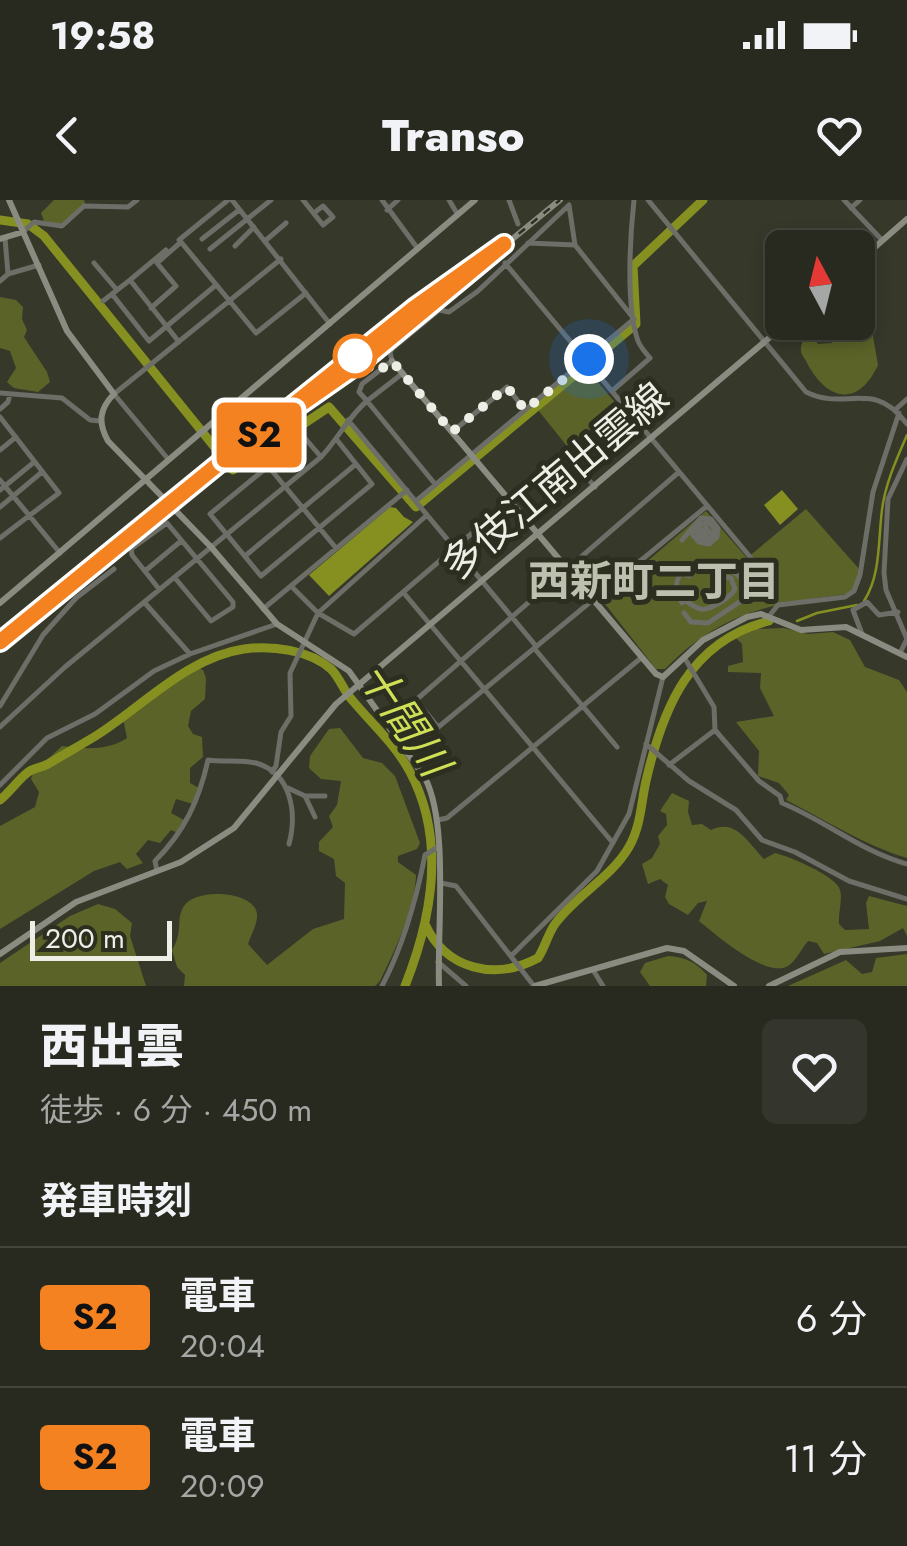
<!DOCTYPE html>
<html lang="ja">
<head>
<meta charset="utf-8">
<style>
  :root { --surface:#282a20; --page:#34362d; --text:#f1f3f6; --muted:#a5a7a5; --line:#44463e }
  body { margin:0; font-family:Jost,"Noto Sans JP",sans-serif; background:var(--page); color:var(--text); height:100vh; display:flex; flex-direction:column; font-size:38px; white-space:nowrap }
  * { box-sizing:border-box; margin:0 }
  p { font-size:32px; color:var(--muted) }
  .icon { flex:none; width:55px; height:55px; fill:none; stroke:currentColor; stroke-width:2; stroke-linecap:round; stroke-linejoin:round }
  .map { position:relative; height:786px; overflow:hidden }
  .side { display:flex; flex-direction:column; background:var(--surface); flex:1 }
  .side>* { flex:none }
  .badge { padding:0 20px; border-radius:8px; font-size:35px; line-height:65px }
  .needle { width:65px; rotate:353deg }
  .tools { position:absolute; left:765px; top:30px; display:grid; gap:20px }
  .tools a { display:grid; place-items:center; width:110px; height:110px; border-radius:15px; background:var(--surface); box-shadow:0 5px 15px #0003,0 0 0 2px var(--line); font-size:50px }
  .scale { position:absolute; left:30px; bottom:25px; width:142px; box-sizing:border-box; padding-left:10px; border:5px solid #edefe6; border-top:0; font-size:28px; line-height:35px; white-space:nowrap; color:#edefe6; -webkit-text-stroke:8px #2c2e20; paint-order:stroke }
  .you { position:absolute; width:50px; height:50px; margin:-25px; border:8px solid #fff; border-radius:50%; background:#1a73e8; box-shadow:0 0 0 15px #1a73e833 }
  .map>.badge { position:absolute; translate:-50% -50%; box-shadow:0 0 0 5px #fff }
  h2 { padding:0 40px; font-size:38px; line-height:90px }
  .round { display:grid; place-items:center; flex:none; width:105px; height:105px; border-radius:15px; background:var(--page) }
  .summary { display:flex; align-items:center; justify-content:space-between; height:170px; padding:0 40px }
  h1 { font-size:48px; font-weight:800; line-height:75px }
  ul { padding:0; list-style:none }
  li { display:flex; align-items:center; gap:30px; height:140px; padding:0 40px; border-top:2px solid var(--line) }
  li div { flex:1 }
  li b { display:block; font-size:38px }
  li em { font-style:normal }
  li .badge { min-width:110px; font-weight:700; text-align:center }
  .status { display:flex; justify-content:space-between; align-items:center; height:70px; padding:0 50px; background:var(--surface); direction:ltr }
  .status svg { height:28px; fill:currentColor }
  header { display:flex; justify-content:space-between; align-items:center; height:130px; padding:0 40px; background:var(--surface); font-size:45px; font-weight:800 }
  .map>svg:first-child { display:block }
  .green { fill:#5c6328 }
  .water { fill:#859021 }
  .lines { fill:none; stroke-linecap:round; stroke-linejoin:round }
  .stream { stroke:#859021; stroke-width:2.5 }
  .river { stroke:#859021; stroke-width:9 }
  .street { stroke:#6c6e67; stroke-width:5 }
  .secondary { stroke:#8a8c81; stroke-width:6 }
  .rail-casing { stroke:#8a8c80; stroke-width:6 }
  .rail { stroke:#2c2e20; stroke-width:2.5; stroke-dasharray:8; stroke-linecap:butt }
  .line-casing { stroke:#fff; stroke-width:22 }
  .line { stroke:#f58220; stroke-width:15 }
  .walk { stroke:#edefe6; stroke-width:10; stroke-dasharray:0 18 }
  .stop-dot { fill:#fff; stroke:#f58220; stroke-width:5 }
  .labels { text-anchor:middle; dominant-baseline:central; stroke-width:10; stroke-linejoin:round; paint-order:stroke }
  .street-label { font-size:40px; fill:#edefe6; stroke:#2c2e20 }
  .neighbourhood-label { font-size:42px; font-weight:bold; fill:#bdc0af; stroke:#2c2e20 }
  .water-label { font-size:42px; font-style:italic; fill:#cfdf56; stroke:#2c2e20 }
</style>
</head>
<body>
<div class="status"><b>19:58</b><svg viewBox="0 0 49 12"><path d="M0 12V9h3v3zM5 12V6h3v6zM10 12V3h3v9zM15 12V0h3v12zM26 1h20v11H26zM47 4h2v5h-2z"/></svg></div>
<header><svg class="icon" aria-label="back" viewBox="0 0 24 24"><path d="M15 5l-7 7 7 7"/></svg>Transo<svg class="icon" aria-label="heart" viewBox="0 0 24 24"><path d="M12 20l-8-8c-3-5 5-10 8-4 3-6 11-1 8 4z"/></svg></header>
<div class="map">
<svg width="907" height="786" viewBox="0 0 907 786">
  <rect width="100%" height="100%" fill="#36382a"/>
  <path class="green" d="M54 0H84L85 4 61 24 44 21 41 13Z
    M858 88 868 107 878 165C858 208 827 201 807 163 805 158 800 155 801 148 801 143 805 139 806 134L803 125 818 123 821 138 816 141 818 144 832 143 841 123 858 122Z
    M0 97 16 100 23 107 22 119 27 130 24 137 47 172 50 182 38 192 14 188 7 182 16 168 10 151 0 148Z
    M590 173 624 213 574 255 538 210 576 178 580 181Z
    M806 309 860 370 852 391 847 394C771 403 721 412 665 469H656L602 400 706 311 747 358Z
    M784 428 808 434 833 432 850 440 865 467 899 480 907 492V658C864 645 827 621 786 600L789 595 779 583 758 576 759 551 736 522 774 516 760 488 761 473 728 472V466L743 462 742 444 736 438 756 429Z
    M194 466 203 470 206 478 205 499 191 511 188 526 193 534 202 537 203 557 190 568V583L199 588 193 604 176 599 171 613 184 620 178 633 171 630 160 643 148 640 136 654 143 663 127 669 120 662 94 671 0 729V626L35 607 39 592 31 579 33 573 62 546C85 549 107 551 127 538L122 514 152 491Z
    M340 528 363 558 382 563 395 576 420 643 417 649 398 656V662L416 675C415 709 395 750 380 781L375 786H184L185 775 177 767 172 750C184 731 175 720 184 706 196 687 255 691 257 714 258 723 251 735 248 744L267 765 313 729 344 719 345 683 336 676 334 659 319 651V642L333 627 329 616 337 605 341 581 321 579 309 568 310 556 329 529Z
    M672 593 689 601 688 612 692 625 702 624 711 630C736 618 748 643 764 659L775 653C788 656 837 676 840 690 843 698 838 714 839 724L845 730 869 729 866 703 869 696 907 706V736L903 728 880 741 824 754 817 743 808 741C802 748 795 762 788 766 766 779 715 734 699 721L707 701 698 703 688 715 669 704 665 697 668 685 660 679 648 684 642 664 652 658 660 644 658 636 667 625 666 614 660 611Z
    M98 704 115 709 132 723 130 736 146 786H0V763L70 716Z
    M907 754V786H788L846 760 862 774 872 772 876 758Z
    M668 756C685 757 696 762 707 775L706 786H650L640 772 645 763Z"/>
  <path class="water" d="M782 290 798 309 780 325 764 305Z
    M390 307 396 308 404 317 413 322 329 396 309 375Z"/>
  <g class="lines">
    <path class="stream" d="M864 401C881 375 878 340 882 310 885 284 897 258 907 235
      M797 421 817 413 857 405"/>
    <path class="river" d="M0 20 28 24 44 36 200 229
      M204 234 233 270 276 236 287 235 329 207 416 307 636 124 633 66 703 0
      M0 600C10 592 17 581 27 573 32 568 41 568 48 564 63 555 79 546 94 537 141 508 187 457 244 449 272 445 309 450 331 469 340 478 344 492 353 501 372 524 396 545 410 572 446 639 432 718 405 786
      M425 724C446 770 495 781 538 758 545 747 548 734 555 724 576 695 611 678 629 647 641 626 641 603 646 581 663 507 690 441 769 421"/>
    <path class="street" d="M232 0 330 124
      M303 0 323 25 333 17 323 6 314 13
      M382 0 418 49
      M449 0 458 15
      M509 0 518 24
      M648 0 806 192C846 212 873 178 907 224
      M844 0 882 40
      M851 8 860 0
      M387 10 398 0
      M24 31 34 22 62 26 84 6 128 7 137 0
      M202 39 239 10
      M179 40 228 0
      M265 41 286 23
      M528 43 575 45
      M235 46 254 27
      M210 49 271 0
      M94 63 117 90
      M505 63 751 358
      M8 74 39 65
      M130 80 166 50
      M0 81 8 74 5 38
      M112 94 149 141 216 85
      M103 101 130 80 179 142
      M151 108 176 86 157 63 181 42 256 133 306 93
      M403 173 367 201 359 192 362 184 392 161 390 152 393 148 439 110 449 112 478 91 569 5 575 45 634 119
      M612 191 650 158C645 152 639 146 637 138 626 103 630 37 634 0
      M0 193 62 198 90 220 100 221
      M0 209 8 202 10 194
      M896 209 907 199
      M0 217 59 293 0 338
      M348 220 536 446
      M452 232 507 187 525 210
      M0 250 16 237
      M321 257 304 237 210 314 261 376 372 284 337 240
      M168 259 114 194 281 59
      M268 266 336 348
      M0 280 60 353
      M0 290 33 263
      M416 301 634 119
      M0 307 42 272
      M698 322 694 326 693 335 699 342 709 344 717 337 718 328 714 323
      M698 331a8 8 0 1 1 16 0a8 8 0 1 1-16 0Z
      M706 328 709 332 705 335 702 331Z
      M682 340 701 318 711 319 714 323
      M245 356 356 264
      M145 371 181 341
      M292 387 318 413 354 434 566 253 595 287
      M159 389 132 355 131 349 167 323 233 402V407L211 421 175 378
      M403 392 613 643
      M144 402 190 454
      M682 402 686 401C690 404 696 408 701 409 710 411 732 396 735 389L731 378 719 376 708 367 698 368 689 376 683 374
      M682 403C657 359 727 349 747 387L744 399 708 423 691 422 684 413
      M263 409 407 290
      M770 415 778 405 845 397 854 391 860 375 873 292 899 213
      M862 434 853 410 867 402 879 415 898 412
      M534 448 617 547
      M900 453 907 439 886 390 884 373 888 299 907 259
      M684 457 714 507 715 530 759 581 780 596 782 603C826 621 862 652 907 664
      M0 506 43 435 76 398 114 369
      M0 527 65 467 321 257C338 239 348 217 367 201L435 284
      M438 527 416 500 679 272
      M646 544 689 581 736 610 762 640 795 652 849 681 907 699
      M408 552 707 306
      M669 565 715 530
      M272 572 276 566 281 532 291 516 290 473 318 413 427 315
      M0 585 47 538 95 514 154 471 190 454 277 424
      M288 588 305 596H325
      M305 596 315 617
      M438 620 447 618 641 458
      M157 671 155 661C184 632 199 601 208 560 223 562 242 560 256 563 292 573 297 614 289 644
      M441 683 456 686 534 786
      M512 755 597 671 629 614 663 477
      M438 762 466 786
      M593 770 603 786
      M382 786C404 744 416 701 425 655L438 647"/>
    <path class="secondary" d="M9 0 67 131 114 194C99 209 98 223 108 241L211 347 277 424 349 471 425 578C449 624 437 730 439 786
      M0 39 23 32
      M858 62 907 19
      M392 161 656 474 663 477 703 440 747 417 761 414 801 430 846 427 907 457
      M0 403 475 0
      M0 754 76 702 181 662 234 628 336 504 788 122
      M535 786 667 748 684 751 734 786
      M769 786 840 752 907 748"/>
    <defs>
      <path id="rail" d="M494 54 560 0
        M0 442 341 167 468 69 505 44"/>
    </defs>
    <use href="#rail" class="rail-casing"/>
    <use href="#rail" class="rail"/>
  </g>
  <g class="lines">
    <defs>
      <path id="line" d="M0 442 238 248 364 160 504 44 414 108 262 230"/>
    </defs>
    <use href="#line" class="line-casing"/>
    <use href="#line" class="line"/>
    <path class="walk" d="M355 156 376 173 392 161 452 232 507 187 525 210 589 159"/>
  </g>
  <circle class="stop-dot" cx="355" cy="156" r="20"/>
  <g class="labels">
    <g class="street-label">
      <text transform="translate(555 281) rotate(-40)">多伎江南出雲線</text>
    </g>
    <g class="neighbourhood-label">
      <text x="654" y="381">西新町二丁目</text>
    </g>
    <g class="water-label">
      <text transform="translate(404 519) rotate(56)">十間川</text>
    </g>
  </g>
</svg>
<div class="tools">
<a><svg class="needle" viewBox="-14 -14 28 28"><path d="M0-13l5 13h-10z" fill="#e53935"/><path d="M0 13l5-13h-10z" fill="#a5a7a5"/></svg></a>
</div>
<div class="scale">200 m</div>
<div class="you" style="left:589px;top:159px"></div>
<b class="badge" style="left:259px;top:235px;background:#f58220;color:#111">S2</b>
</div>
<section class="side">
<div class="summary"><div><h1>西出雲</h1><p>徒歩 · 6 分 · 450 m</p></div><a class="round"><svg class="icon" aria-label="heart" viewBox="0 0 24 24"><path d="M12 20l-8-8c-3-5 5-10 8-4 3-6 11-1 8 4z"/></svg></a></div>
<h2>発車時刻</h2>
<ul>
<li><span class="badge" style="background:#f58220;color:#111">S2</span><div><b>電車</b><p>20:04</p></div><em>6 分</em></li>
<li><span class="badge" style="background:#f58220;color:#111">S2</span><div><b>電車</b><p>20:09</p></div><em>11 分</em></li>
</ul>
</section>
</body>
</html>
